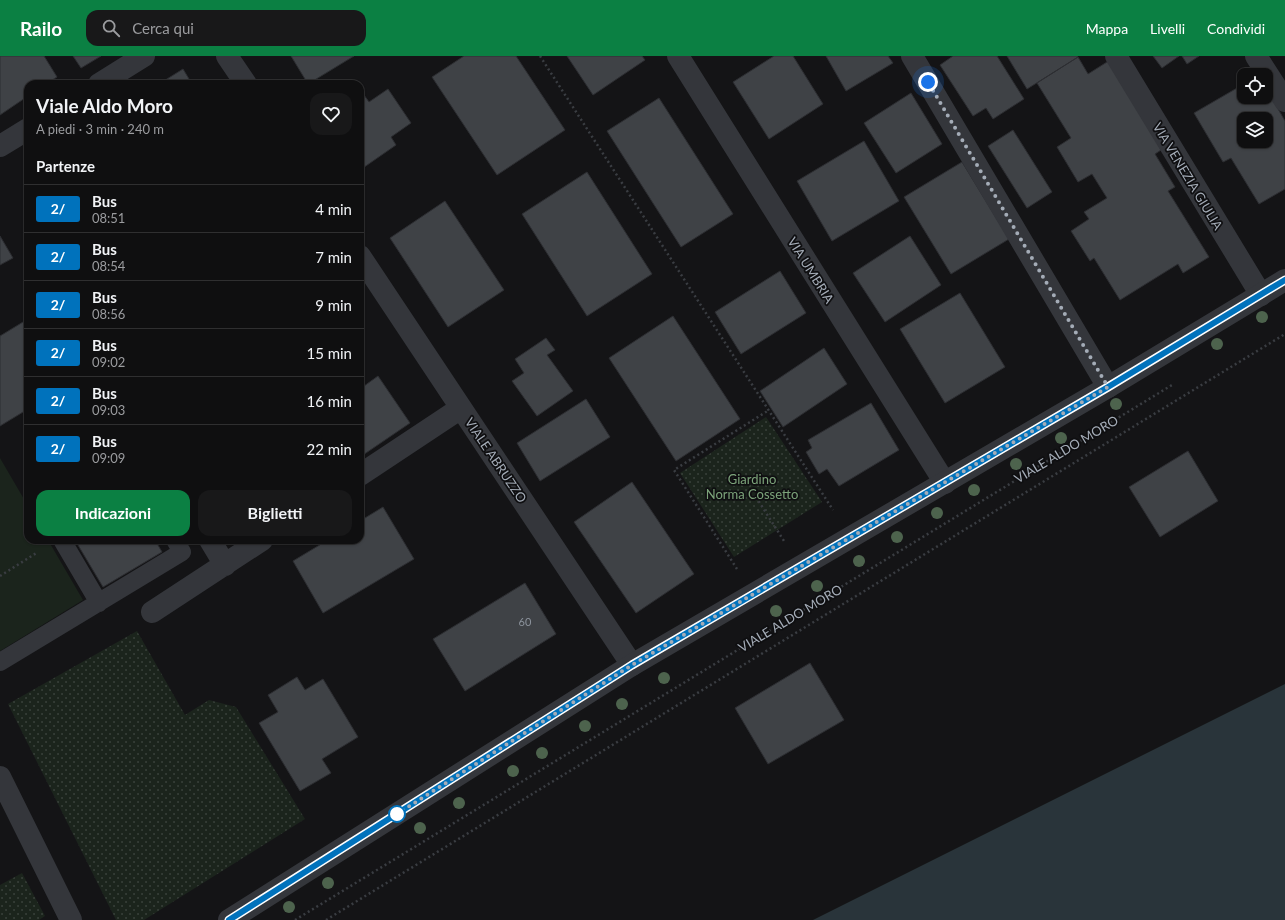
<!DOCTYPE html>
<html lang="it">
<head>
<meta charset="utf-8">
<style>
  :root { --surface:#0f0f10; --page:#181819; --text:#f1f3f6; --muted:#9b9c9f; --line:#2f2f30; --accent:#0b8043 }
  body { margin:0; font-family:Lato,sans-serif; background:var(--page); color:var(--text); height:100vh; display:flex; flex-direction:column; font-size:15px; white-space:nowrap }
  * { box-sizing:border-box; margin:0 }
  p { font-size:13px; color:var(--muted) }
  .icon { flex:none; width:22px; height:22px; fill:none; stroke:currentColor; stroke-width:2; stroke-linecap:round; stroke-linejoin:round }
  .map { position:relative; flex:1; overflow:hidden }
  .drawer { position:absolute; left:24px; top:24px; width:340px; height:464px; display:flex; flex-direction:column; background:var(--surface); border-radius:12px; box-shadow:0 1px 3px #0004,0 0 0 1px var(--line) }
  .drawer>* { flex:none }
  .badge { padding:0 8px; border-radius:3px; font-size:14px; line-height:26px }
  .fabs { position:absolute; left:1237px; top:12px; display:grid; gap:8px }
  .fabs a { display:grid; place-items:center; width:36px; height:36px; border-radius:8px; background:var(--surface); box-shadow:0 1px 3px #0004,0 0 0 1px var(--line); font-size:20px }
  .you { position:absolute; width:20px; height:20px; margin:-10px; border:3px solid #fff; border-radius:50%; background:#1a73e8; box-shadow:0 0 0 6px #1a73e833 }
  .map>.badge { position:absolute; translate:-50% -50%; box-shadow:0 0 0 2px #fff }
  h2 { padding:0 12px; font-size:15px; line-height:36px }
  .round { display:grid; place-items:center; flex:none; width:42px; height:42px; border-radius:12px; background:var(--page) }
  .summary { display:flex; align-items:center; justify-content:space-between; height:68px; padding:0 12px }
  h1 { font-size:19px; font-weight:700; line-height:30px }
  .cta { display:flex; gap:8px; margin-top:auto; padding:8px 12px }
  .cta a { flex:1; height:46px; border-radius:12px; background:var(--accent); color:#fff; font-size:16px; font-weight:700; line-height:46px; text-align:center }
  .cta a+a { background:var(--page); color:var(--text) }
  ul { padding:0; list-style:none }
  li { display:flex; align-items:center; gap:12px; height:48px; padding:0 12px; border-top:1px solid var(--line) }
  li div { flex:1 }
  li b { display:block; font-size:15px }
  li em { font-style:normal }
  li .badge { min-width:44px; font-weight:700; text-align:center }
  header { display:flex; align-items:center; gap:24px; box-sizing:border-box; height:56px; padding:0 20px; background:var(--accent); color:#fff }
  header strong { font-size:19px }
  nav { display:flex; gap:22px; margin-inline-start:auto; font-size:14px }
  .search { width:280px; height:36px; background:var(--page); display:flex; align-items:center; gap:10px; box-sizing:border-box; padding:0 14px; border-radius:12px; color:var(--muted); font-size:15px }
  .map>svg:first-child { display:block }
  .grass { fill:#1b241c }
  .garden { fill:url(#garden-dots) }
  .water { fill:#29343a }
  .building { fill:#3f4246; stroke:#2d2e32; fill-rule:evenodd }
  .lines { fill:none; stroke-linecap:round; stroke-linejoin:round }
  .path { stroke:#3a3d42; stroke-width:2.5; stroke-dasharray:2 3; stroke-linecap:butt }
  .service { stroke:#34363b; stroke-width:18 }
  .minor { stroke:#34363b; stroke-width:22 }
  .tertiary { stroke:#34363b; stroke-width:22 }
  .tree { fill:#4d634d }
  .line-casing { stroke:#fff; stroke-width:9 }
  .line { stroke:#0072bc; stroke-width:6 }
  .walk { stroke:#a4acb7; stroke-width:4; stroke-dasharray:0 7.2 }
  .stop-dot { fill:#fff; stroke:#0072bc; stroke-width:2 }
  .labels { text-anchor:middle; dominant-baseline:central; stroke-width:3.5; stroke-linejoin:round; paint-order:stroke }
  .number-label { font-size:11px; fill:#8b929b }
  .street-label { font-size:13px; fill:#a4acb7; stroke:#0f0f11 }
  .park-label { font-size:13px; fill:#7ca37a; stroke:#0f0f11 }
</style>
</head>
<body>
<header>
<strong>Railo</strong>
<div class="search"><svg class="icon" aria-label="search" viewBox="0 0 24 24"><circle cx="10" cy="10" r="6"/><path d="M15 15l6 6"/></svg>Cerca qui</div>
<nav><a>Mappa</a><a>Livelli</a><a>Condividi</a></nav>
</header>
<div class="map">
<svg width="1285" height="864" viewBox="0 0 1285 864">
  <defs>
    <pattern id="garden-dots" width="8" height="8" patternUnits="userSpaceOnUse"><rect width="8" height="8" fill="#1b241c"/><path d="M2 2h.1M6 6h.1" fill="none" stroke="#39413b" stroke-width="1.8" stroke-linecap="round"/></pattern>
  </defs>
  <rect width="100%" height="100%" fill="#141416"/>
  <path class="grass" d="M0 402 28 450V484H48L83 544 0 595Z"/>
  <path class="garden" d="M766 361 822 446 734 501 680 417Z
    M137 575 185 659 209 644 236 651 305 763 144 864H116L8 648Z
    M22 817 45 860 39 864H0V829Z"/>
  <path class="water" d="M1285 628V864H813Z"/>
  <path class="building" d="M0 0H44L57 21 46 28H28V40L0 59Z
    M73 0H101L81 12Z
    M291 0H354L308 28Z
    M464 0H516L565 74 497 119 432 21Z
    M567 0H642L645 4 593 39Z
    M774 0H793L823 48 769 83 733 26Z
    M826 0H888L893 7 846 35Z
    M953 0H997L1024 43 993 63 986 52 973 60 940 9Z
    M1007 0H1077L1078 1 1027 33Z
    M1153 0H1179L1162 12Z
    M1182 0H1199L1187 8Z
    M1078 1 1088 18 1115 1 1161 94 1155 98 1175 131 1168 135 1209 201 1183 217 1178 208 1120 244 1094 202 1090 205 1071 175 1089 163 1084 156 1107 142 1092 118 1078 126 1057 91 1071 82 1037 27Z
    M183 13 192 28H159Z
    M1244 28V41H1266V32L1285 65V133L1259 148 1231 102 1223 106 1194 57ZM1244 63H1266V85H1244Z
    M388 33 411 67 391 81 396 89 360 114V41L364 39 369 46Z
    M911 37 942 88 896 117 864 67Z
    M659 42 733 158 681 191 607 75Z
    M1013 74 1052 136 1027 152 988 90Z
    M864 85 899 145 832 185 797 125Z
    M962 106 1009 183 951 218 904 141Z
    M587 116 652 218 587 260 522 158Z
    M445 145 504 234 448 271 390 182Z
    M0 180 13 202 0 209Z
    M910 180 941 229 885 266 853 217Z
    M780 215 806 257 741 298 715 256Z
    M960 237 1005 311 945 347 900 273Z
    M673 260 740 363 676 405 609 302Z
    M28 263V353L0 370V280Z
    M546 282 555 294 547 299 573 335 537 360 512 325 524 317 515 303Z
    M824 292 847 328 783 371 760 335Z
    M378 320 410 367 360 401V333Z
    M586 343 610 381 540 425 517 387Z
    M871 347 899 394 839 430 827 413 819 418 806 396 812 392 808 384Z
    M1188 395 1218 445 1160 481 1129 431Z
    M632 426 694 518 636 557 574 466Z
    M383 451 414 503 323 557 293 505 328 484H360V465Z
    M75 484H155L162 496 103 531Z
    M525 527 556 578 465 635 433 583Z
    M810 607 844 664 768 708 735 652Z
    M297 621 305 634 323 623 358 681 322 703 331 717 300 735 259 667 278 656 268 639Z"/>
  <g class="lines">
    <path class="path" d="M540 0 833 454
      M756 441 784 485
      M737 513 674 414 769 354
      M0 520 38 496
      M295 864 1172 329
      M326 864 1285 278"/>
    <path class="service" d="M62 484 99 547
      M0 606 182 496 175 484"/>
    <path class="minor" d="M227 0 246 28
      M678 0 945 427
      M912 0 1108 331
      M1116 0 1261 239
      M1256 0 1285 45
      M99 28 144 0
      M0 90 28 73
      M360 200 632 609
      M360 419 461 352
      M210 484 225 509
      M152 556 262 484
      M0 721 71 864"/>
    <path class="tertiary" d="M229 864 632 609 1108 331 1285 224"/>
  </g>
  <g class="tree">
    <circle cx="1262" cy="261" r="6"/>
    <circle cx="1217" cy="288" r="6"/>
    <circle cx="1116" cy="348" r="6"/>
    <circle cx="1061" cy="382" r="6"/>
    <circle cx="1016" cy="408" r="6"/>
    <circle cx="974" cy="434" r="6"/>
    <circle cx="937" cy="457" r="6"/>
    <circle cx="897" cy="481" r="6"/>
    <circle cx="859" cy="505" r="6"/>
    <circle cx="817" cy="530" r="6"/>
    <circle cx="776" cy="555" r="6"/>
    <circle cx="664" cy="622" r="6"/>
    <circle cx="622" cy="648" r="6"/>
    <circle cx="585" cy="670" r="6"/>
    <circle cx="542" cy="697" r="6"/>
    <circle cx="513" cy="715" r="6"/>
    <circle cx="459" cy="747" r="6"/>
    <circle cx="420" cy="772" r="6"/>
    <circle cx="328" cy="827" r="6"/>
    <circle cx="289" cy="851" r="6"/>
  </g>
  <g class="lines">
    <defs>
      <path id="line" d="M229 864 632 609 1108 331 1285 224"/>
    </defs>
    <use href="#line" class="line-casing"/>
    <use href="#line" class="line"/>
    <path class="walk" d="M397 758 632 609 1108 331 928 26"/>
  </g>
  <circle class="stop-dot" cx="397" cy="758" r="8"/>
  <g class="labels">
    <g class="number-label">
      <text x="525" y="565">60</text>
    </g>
    <g class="street-label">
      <text transform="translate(1188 120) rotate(59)">VIA VENEZIA GIULIA</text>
      <text transform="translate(811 214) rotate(58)">VIA UMBRIA</text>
      <text transform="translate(1066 393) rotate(-31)">VIALE ALDO MORO</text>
      <text transform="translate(496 404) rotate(56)">VIALE ABRUZZO</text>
      <text transform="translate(790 562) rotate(-31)">VIALE ALDO MORO</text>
    </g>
    <g class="park-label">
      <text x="752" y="423">Giardino<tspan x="752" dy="15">Norma Cossetto</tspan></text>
    </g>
  </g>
</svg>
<div class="fabs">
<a><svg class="icon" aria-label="locate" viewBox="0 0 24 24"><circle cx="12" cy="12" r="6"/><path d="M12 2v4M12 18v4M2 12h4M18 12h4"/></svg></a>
<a><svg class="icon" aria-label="layers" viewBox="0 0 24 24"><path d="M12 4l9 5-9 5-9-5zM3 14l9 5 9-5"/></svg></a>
</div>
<div class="you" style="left:928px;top:26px"></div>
<section class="drawer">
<div class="summary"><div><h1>Viale Aldo Moro</h1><p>A piedi · 3 min · 240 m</p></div><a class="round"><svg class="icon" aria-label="heart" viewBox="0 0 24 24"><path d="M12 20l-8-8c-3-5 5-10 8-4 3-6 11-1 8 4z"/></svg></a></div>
<h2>Partenze</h2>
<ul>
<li><span class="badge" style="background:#0072bc;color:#fff">2/</span><div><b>Bus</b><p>08:51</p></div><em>4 min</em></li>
<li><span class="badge" style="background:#0072bc;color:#fff">2/</span><div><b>Bus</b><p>08:54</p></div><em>7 min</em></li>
<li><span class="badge" style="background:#0072bc;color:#fff">2/</span><div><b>Bus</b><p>08:56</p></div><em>9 min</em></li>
<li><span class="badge" style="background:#0072bc;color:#fff">2/</span><div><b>Bus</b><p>09:02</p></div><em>15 min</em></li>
<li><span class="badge" style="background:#0072bc;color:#fff">2/</span><div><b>Bus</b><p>09:03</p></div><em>16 min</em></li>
<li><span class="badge" style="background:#0072bc;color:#fff">2/</span><div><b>Bus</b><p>09:09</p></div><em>22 min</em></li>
</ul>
<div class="cta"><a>Indicazioni</a><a>Biglietti</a></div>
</section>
</div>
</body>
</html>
